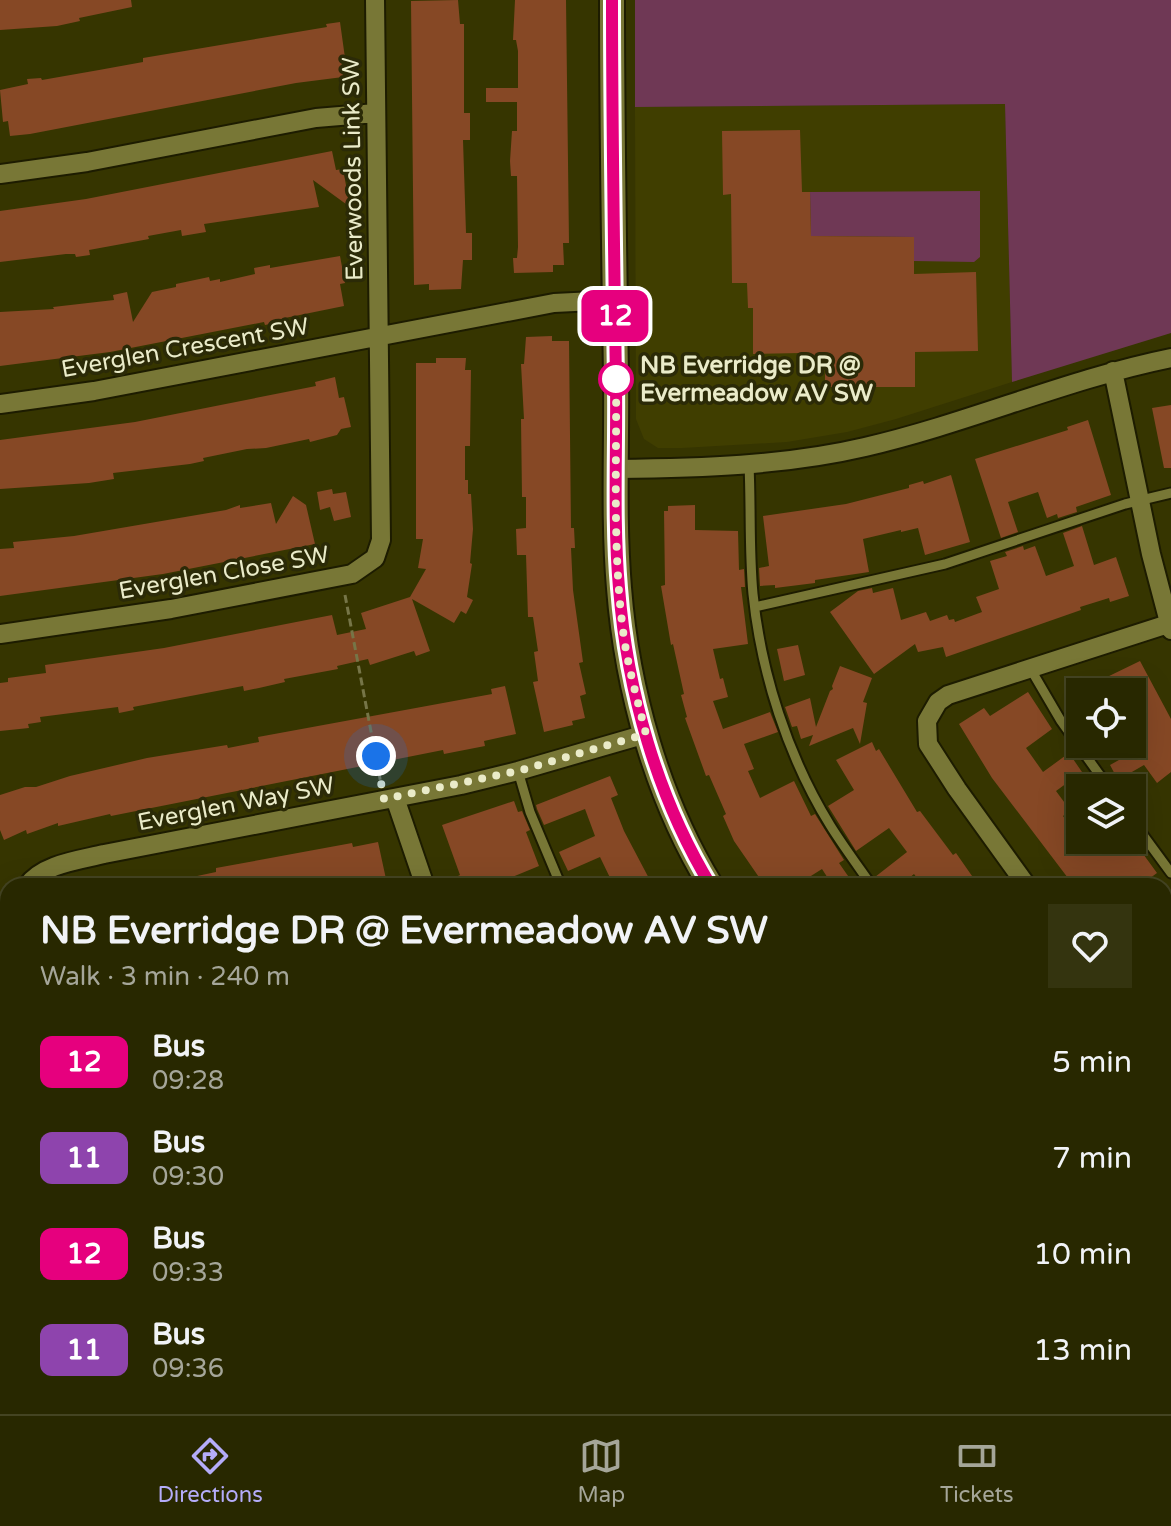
<!DOCTYPE html>
<html lang="en">
<head>
<meta charset="utf-8">
<style>
  :root { --surface:#282800; --page:#34340f; --text:#f1f3f6; --muted:#a5a699; --line:#442; --accent:#b4acf9 }
  body { margin:0; font-family:"Varela Round",sans-serif; background:var(--page); color:var(--text); height:100vh; display:flex; flex-direction:column; font-size:30px; white-space:nowrap }
  * { box-sizing:border-box; margin:0 }
  p { font-size:26px; color:var(--muted) }
  .icon { flex:none; width:44px; height:44px; fill:none; stroke:currentColor; stroke-width:2; stroke-linecap:round; stroke-linejoin:round }
  .map { position:relative; flex:1; overflow:hidden }
  .drawer { position:absolute; left:0px; top:878px; width:1172px; height:536px; display:flex; flex-direction:column; background:var(--surface); border-radius:24px 24px 0 0; box-shadow:0 8px 32px #0002,0 0 0 2px var(--line) }
  .drawer>* { flex:none }
  .badge { padding:0 16px; border-radius:12px; font-size:28px; line-height:52px }
  .tools { position:absolute; left:1066px; top:678px; display:grid; gap:16px }
  .tools a { display:grid; place-items:center; width:80px; height:80px; border-radius:0px; background:var(--surface); box-shadow:0 8px 32px #0002,0 0 0 2px var(--line); font-size:40px }
  .you { position:absolute; width:40px; height:40px; margin:-20px; border:6px solid #fff; border-radius:50%; background:#1a73e8; box-shadow:0 0 0 12px #1a73e833 }
  .map>.badge { position:absolute; translate:-50% -50%; box-shadow:0 0 0 4px #fff }
  .round { display:grid; place-items:center; flex:none; width:84px; height:84px; border-radius:0px; background:var(--page) }
  .overview { display:flex; align-items:center; justify-content:space-between; height:136px; padding:0 40px }
  h1 { font-size:38px; font-weight:800; line-height:60px }
  ul { padding:0; list-style:none }
  li { display:flex; align-items:center; gap:24px; height:96px; padding:0 40px }
  li div { flex:1 }
  li b { display:block; font-size:30px }
  li em { font-style:normal }
  li .badge { min-width:88px; font-weight:700; text-align:center }
  .tab-bar { display:flex; justify-content:space-around; align-items:center; height:112px; border-top:2px solid var(--line); background:var(--surface); font-size:22px; color:var(--muted) }
  .tab-bar a { display:grid; justify-items:center; gap:4px }
  .tab-bar .on { color:var(--accent) }
  .map>svg:first-child { display:block }
  .built { fill:#403e00 }
  .green { fill:#6f3855 }
  .building { fill:#864825 }
  .lines { fill:none; stroke-linecap:round; stroke-linejoin:round }
  .lane-casing { stroke:#1d1c00; stroke-width:13 }
  .street-casing { stroke:#1d1c00; stroke-width:22 }
  .secondary-casing { stroke:#1d1c00; stroke-width:28 }
  .path { stroke:#767547; stroke-width:3; stroke-dasharray:8 4; stroke-linecap:butt }
  .lane { stroke:#787736; stroke-width:9 }
  .street { stroke:#787736; stroke-width:18 }
  .secondary { stroke:#787736; stroke-width:24 }
  .line-casing { stroke:#fff; stroke-width:18 }
  .line { stroke:#e6007e; stroke-width:12 }
  .walk { stroke:#eaebc9; stroke-width:8; stroke-dasharray:0 14.4 }
  .stop-dot { fill:#fff; stroke:#e6007e; stroke-width:4 }
  .labels { text-anchor:middle; dominant-baseline:central; stroke-width:7; stroke-linejoin:round; paint-order:stroke }
  .street-label { font-size:24px; fill:#eaebc9; stroke:#2b2a07 }
  .stop-label { font-size:24px; font-weight:bold; fill:#eaebc9; stroke:#2b2a07; text-anchor:start }
</style>
</head>
<body>
<div class="map">
<svg width="1171" height="1414" viewBox="0 0 1171 1414">
  <rect width="100%" height="100%" fill="#363500"/>
  <path class="built" d="M1005 104 1012 382 896 419 847 432 787 442 682 448H658L644 439 636 419 635 107Z"/>
  <path class="green" d="M635 0H1171V333L1012 382 1005 104 635 107Z
    M980 191V257L974 262 914 261 913 237 811 236 810 192Z
    M1164 1373 1171 1375V1414H789L797 1406H1164Z"/>
  <path class="building" d="M0 0H131L132 7 79 18 80 21 57 26 0 30Z
    M458 0 460 24H464V113H470V140H463L466 233H472V260H463L461 289 429 290V284L414 285 411 1Z
    M515 0H566L569 243H563L564 265H553V272L514 273 513 258H517L518 247 517 176H511L510 161 512 131H517V102H486V88H518V51L516 40H513Z
    M340 22 345 58H341L343 77 296 83 30 134 10 136 8 121 3 122 0 90 28 84 27 79 41 78 42 80 99 70 143 62V58L327 27 326 24Z
    M800 130 802 192H810L811 236 914 237V274L976 272 978 351 915 352V387H825V361H801V353L753 354V308H748L747 283H732L731 194 723 195 722 131Z
    M332 151 336 170 343 169 350 207 313 180 319 207 204 224 206 232 182 236 181 230 148 236 149 239 89 250 90 255 76 257 75 254H66L0 262V211L86 199Z
    M340 256 345 283 340 284 344 306 285 318 286 321 265 325 264 322 110 352 0 366V312L54 309 53 307 114 300 113 295 127 292 133 322 152 292 176 287V284L209 277 210 281 220 279V282L255 274 254 268 270 265V268Z
    M552 336V341H569L571 528H574L575 548H571L573 590 583 662 579 663 586 694 580 696 585 718 572 721 573 725 544 732 533 682 538 681 534 652 538 651 533 617H528L526 555H517L516 529 526 528V497H522L521 419H524L521 364H524L526 337Z
    M436 358H466L465 370H471L470 446H465V480H468V494H471L473 529 470 563 472 564 467 597 473 600 466 614 461 611 454 623 412 599 430 651 416 656 414 651 370 665 368 659 337 666 338 669 284 679 285 682 259 688 244 691 243 686 133 707 134 710 119 713 118 707 40 717 41 722 28 724 29 728 0 731V683L8 682V678L46 673 45 665 164 648 332 615 337 635 366 629 361 613 410 597 426 569 418 568 423 539H416V363H436Z
    M335 377 339 398 344 397 351 427 341 429 337 435 310 442 309 439 266 448 247 449 203 458 204 461 190 464 113 473 114 479 89 483 0 489V440L135 422 316 386 315 382Z
    M1171 405V468H1164L1152 408Z
    M1088 420 1111 495 1076 507 1077 512 1058 518 1057 514 1047 518 1038 492 1008 502 1018 532 1001 538 975 459 1068 430 1067 427Z
    M951 475 970 542 925 555 918 528 901 532V530L863 539 869 572 815 580V583L775 588V585L760 586 759 568 769 566 763 516 846 504 909 488V485L923 481 924 484Z
    M332 489 333 494 346 492 351 517 334 521 330 507 320 510 317 492Z
    M293 496 306 505 315 544 163 574 0 596V549L14 548 13 542 74 536 226 510 240 505V508L271 503 276 524Z
    M695 505V530L738 531 739 570 744 569 745 587H741L748 644 713 649 720 679 723 678 728 697 713 701 723 729 770 712 778 732 744 744 754 769 748 771 760 798 794 781 811 816 815 814 844 860 839 863 855 886H833L822 869 795 886H765L734 841 723 816 726 814 709 775 706 776 685 718 687 717 681 695 684 694 673 644 671 645 661 586 665 585 664 511H668V506Z
    M1082 526 1094 565 1116 557 1129 596 1110 602 1109 598 1080 607 1081 610 946 657 943 647 918 652 915 644 874 674 830 612 858 591 872 588 873 593 893 588 901 620 926 612 930 621 947 615 949 620 954 619 955 622 982 612 976 597 999 589 990 561 1007 556 1005 552 1023 546 1024 550 1035 546 1046 576 1074 566 1063 533Z
    M798 645 805 675 784 681 777 649Z
    M1140 661 1171 719V772L1157 783 1144 765 1118 780 1110 765 1135 751 1132 746V692H1113L1105 678Z
    M840 666 872 678 863 702 867 703 860 744 853 728 809 746 813 735 801 739 797 726 792 727 785 707 810 698 816 727 830 691 833 689 832 686Z
    M505 686 516 734 484 741 485 746 444 754 443 750 111 816 110 814 58 826V823L27 834 26 830 4 840 0 830V795L25 787H36L70 776 147 758 227 745 228 748 259 742 258 737 492 694 491 689Z
    M1028 692 1052 729 1026 748 1043 772 1069 753 1082 772 1056 791 1070 810 1063 816 1080 840H1133L1157 873 1139 886H1074L992 778 959 724 984 708 990 716Z
    M872 742 876 751 879 749 917 812 920 811 953 855 956 853 979 886H923L914 874 899 886H879L875 877 907 852 889 828 856 851 828 806 854 790 836 760Z
    M610 776 618 795 611 798 624 831 653 886H614L600 857 568 871 559 852 595 836 585 809 544 825 537 809 536 805Z
    M514 801 518 812 522 811 530 830 526 832 539 866 490 886H437L460 875 442 825Z
    M378 842 386 879 340 886H183V879L216 872V868L352 843 353 847Z"/>
  <g class="lines">
    <defs>
      <path id="lane" d="M749 465C751 508 749 551 753 594 761 673 788 757 830 825 843 846 858 866 872 886
        M755 607 945 564 1125 504 1171 493
        M1030 668 1061 721 1109 788
        M518 771 530 812 561 886
        M1132 820 1171 873
        M301 1406 303 1414
        M485 1414 508 1406"/>
      <path id="street" d="M0 174 87 162 316 118 376 113
        M1113 371 1151 554 1171 630
        M0 404 94 391 554 303 615 300
        M616 469C699 468 784 466 865 447 969 423 1067 379 1171 358
        M0 634 171 609 352 574 375 558 381 540 375 0
        M395 798 425 886
        M27 886C42 864 80 860 104 854L461 785 518 771 646 734
        M1027 886 957 789 928 744 927 721 938 702 948 695 1171 623
        M1164 1054 1171 1059
        M1164 1137 1171 1122
        M1164 1205 1171 1189
        M171 1406 173 1414
        M433 1406 435 1414
        M749 1414 761 1406"/>
      <path id="secondary" d="M612 0C612 125 614 250 616 376 617 446 613 517 619 588 627 690 657 798 711 886
        M1164 1335 1171 1336
        M1164 1361 1171 1364"/>
    </defs>
    <use href="#lane" class="lane-casing"/>
    <use href="#street" class="street-casing"/>
    <use href="#secondary" class="secondary-casing"/>
    <path class="path" d="M345 595 381 784
      M780 1411 792 1414
      M876 1414 892 1406"/>
    <use href="#lane" class="lane"/>
    <use href="#street" class="street"/>
    <use href="#secondary" class="secondary"/>
  </g>
  <g class="lines">
    <defs>
      <path id="line" d="M612 0C612 127 614 254 616 382 617 450 613 519 619 588 627 691 657 797 711 886"/>
    </defs>
    <use href="#line" class="line-casing"/>
    <use href="#line" class="line"/>
    <path class="walk" d="M376 756 384 799 518 771 646 734C638 702 629 671 624 638 612 553 617 465 616 379"/>
  </g>
  <circle class="stop-dot" cx="616" cy="379" r="16"/>
  <g class="labels">
    <g class="street-label">
      <text transform="translate(353 169) rotate(-91)">Everwoods Link SW</text>
      <text transform="translate(185 348) rotate(-10)">Everglen Crescent SW</text>
      <text transform="translate(224 573) rotate(-10)">Everglen Close SW</text>
      <text transform="translate(236 804) rotate(-11)">Everglen Way SW</text>
    </g>
    <g class="stop-label">
      <text x="640" y="365">NB Everridge DR @<tspan x="640" dy="28">Evermeadow AV SW</tspan></text>
    </g>
  </g>
</svg>
<div class="tools">
<a><svg class="icon" aria-label="locate" viewBox="0 0 24 24"><circle cx="12" cy="12" r="6"/><path d="M12 2v4M12 18v4M2 12h4M18 12h4"/></svg></a>
<a><svg class="icon" aria-label="layers" viewBox="0 0 24 24"><path d="M12 4l9 5-9 5-9-5zM3 14l9 5 9-5"/></svg></a>
</div>
<div class="you" style="left:376px;top:756px"></div>
<b class="badge" style="left:615px;top:316px;background:#e6007e;color:#fff">12</b>
<section class="drawer">
<div class="overview"><div><h1>NB Everridge DR @ Evermeadow AV SW</h1><p>Walk · 3 min · 240 m</p></div><a class="round"><svg class="icon" aria-label="heart" viewBox="0 0 24 24"><path d="M12 20l-8-8c-3-5 5-10 8-4 3-6 11-1 8 4z"/></svg></a></div>
<ul>
<li><span class="badge" style="background:#e6007e;color:#fff">12</span><div><b>Bus</b><p>09:28</p></div><em>5 min</em></li>
<li><span class="badge" style="background:#8e44ad;color:#fff">11</span><div><b>Bus</b><p>09:30</p></div><em>7 min</em></li>
<li><span class="badge" style="background:#e6007e;color:#fff">12</span><div><b>Bus</b><p>09:33</p></div><em>10 min</em></li>
<li><span class="badge" style="background:#8e44ad;color:#fff">11</span><div><b>Bus</b><p>09:36</p></div><em>13 min</em></li>
</ul>
</section>
</div>
<nav class="tab-bar">
<a class="on"><svg class="icon" aria-label="directions" viewBox="0 0 24 24"><path d="M12 3l9 9-9 9-9-9zM9 14v-3h6M13 9l2 2-2 2"/></svg>Directions</a>
<a><svg class="icon" aria-label="map" viewBox="0 0 24 24"><path d="M3 6l6-2 6 2 6-2v14l-6 2-6-2-6 2zM9 4v14M15 6v14"/></svg>Map</a>
<a><svg class="icon" aria-label="tickets" viewBox="0 0 24 24"><path d="M3 7h18v10H3zM15 7v10"/></svg>Tickets</a>
</nav>
</body>
</html>
